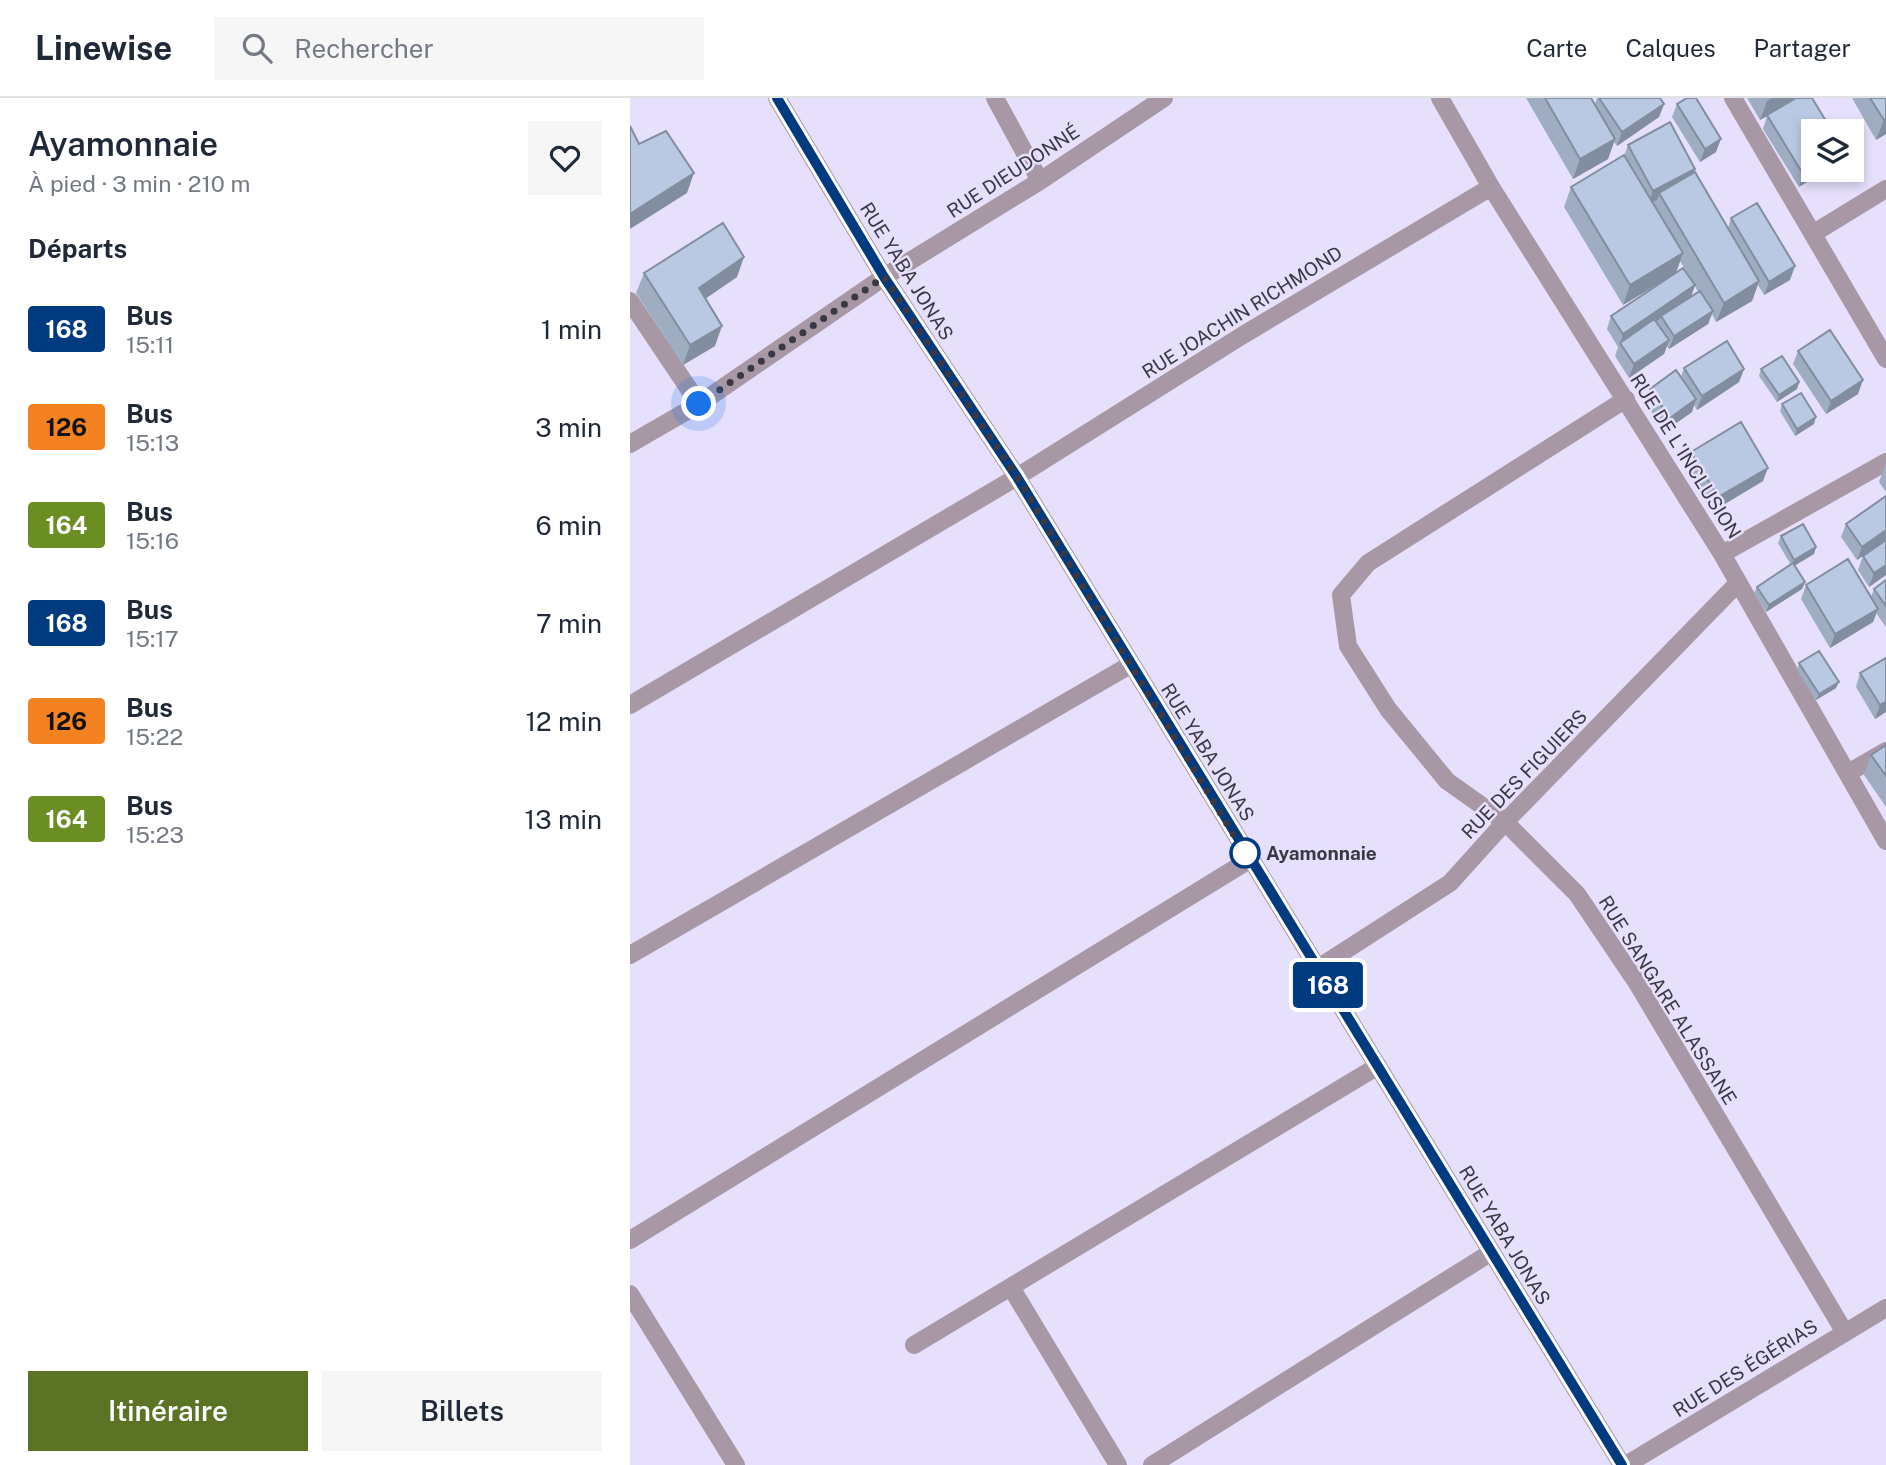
<!DOCTYPE html>
<html lang="fr">
<head>
<meta charset="utf-8">
<style>
  :root { --surface:#fff; --page:#f6f6f7; --text:#1f2937; --muted:#747a83; --line:#e0e1e3; --accent:#5b7325 }
  body { margin:0; font-family:"Public Sans",sans-serif; background:var(--page); color:var(--text); height:100vh; display:flex; flex-direction:column; font-size:26px; white-space:nowrap }
  * { box-sizing:border-box; margin:0 }
  p { font-size:23px; color:var(--muted) }
  .icon { flex:none; width:38px; height:38px; fill:none; stroke:currentColor; stroke-width:2; stroke-linecap:round; stroke-linejoin:round }
  .map { position:relative; flex:1; overflow:hidden }
  .panel { display:flex; flex-direction:column; background:var(--surface); width:630px }
  .panel>* { flex:none }
  .badge { padding:0 14px; border-radius:5px; font-size:24px; line-height:46px }
  .tools { position:absolute; left:1171px; top:21px; display:grid; gap:14px }
  .tools a { display:grid; place-items:center; width:63px; height:63px; border-radius:0px; background:var(--surface); box-shadow:0 4px 10px #0003; font-size:35px }
  .you { position:absolute; width:35px; height:35px; margin:-18px; border:5px solid #fff; border-radius:50%; background:#1a73e8; box-shadow:0 0 0 10px #1a73e833 }
  .map>.badge { position:absolute; translate:-50% -50%; box-shadow:0 0 0 4px #fff }
  h2 { padding:0 28px; font-size:26px; line-height:63px }
  .round { display:grid; place-items:center; flex:none; width:74px; height:74px; border-radius:0px; background:var(--page) }
  .headline { display:flex; align-items:center; justify-content:space-between; height:119px; padding:0 28px }
  h1 { font-size:33px; font-weight:600; line-height:52px }
  .button { display:flex; gap:14px; margin-top:auto; padding:14px 28px }
  .button a { flex:1; height:80px; border-radius:0px; background:var(--accent); color:#fff; font-size:28px; font-weight:600; line-height:80px; text-align:center }
  .button a+a { background:var(--page); color:var(--text) }
  ul { padding:0; list-style:none }
  li { display:flex; align-items:center; gap:21px; height:98px; padding:0 28px }
  li div { flex:1 }
  li b { display:block; font-size:26px }
  li em { font-style:normal }
  li .badge { min-width:77px; font-weight:700; text-align:center }
  header { display:flex; align-items:center; gap:42px; box-sizing:border-box; height:98px; padding:0 35px; background:var(--surface); border-bottom:2px solid var(--line) }
  header strong { font-size:33px }
  nav { display:flex; gap:38px; margin-inline-start:auto; font-size:24px }
  .search { width:490px; height:63px; background:var(--page); display:flex; align-items:center; gap:18px; box-sizing:border-box; padding:0 24px; border-radius:0px; color:var(--muted); font-size:26px }
  main { display:flex; flex:1; min-height:0 }
  .map>svg:first-child { display:block }
  .lines { fill:none; stroke-linecap:round; stroke-linejoin:round }
  .minor { stroke:#a898a6; stroke-width:18 }
  .wall { fill:#9fadc3; fill-rule:evenodd }
  .shaded-wall { fill:#828d9f }
  .building { fill:#b9c9e3; stroke:#828d9f; stroke-width:2 }
  .line-casing { stroke:#fff; stroke-width:16 }
  .line { stroke:#003b80; stroke-width:10 }
  .walk { stroke:#3a3844; stroke-width:7; stroke-dasharray:0 12.6 }
  .stop-dot { fill:#fff; stroke:#003b80; stroke-width:3.5 }
  .labels { text-anchor:middle; dominant-baseline:central; stroke-width:5; stroke-linejoin:round; paint-order:stroke }
  .street-label { font-size:19px; fill:#3a3844; stroke:#e6e0fd }
  .stop-label { font-size:19px; font-weight:bold; fill:#3a3844; stroke:#e6e0fd; text-anchor:start }
</style>
</head>
<body>
<header>
<strong>Linewise</strong>
<div class="search"><svg class="icon" aria-label="search" viewBox="0 0 24 24"><circle cx="10" cy="10" r="6"/><path d="M15 15l6 6"/></svg>Rechercher</div>
<nav><a>Carte</a><a>Calques</a><a>Partager</a></nav>
</header>
<main>
<section class="panel">
<div class="headline"><div><h1>Ayamonnaie</h1><p>À pied · 3 min · 210 m</p></div><a class="round"><svg class="icon" aria-label="heart" viewBox="0 0 24 24"><path d="M12 20l-8-8c-3-5 5-10 8-4 3-6 11-1 8 4z"/></svg></a></div>
<h2>Départs</h2>
<ul>
<li><span class="badge" style="background:#003b80;color:#fff">168</span><div><b>Bus</b><p>15:11</p></div><em>1 min</em></li>
<li><span class="badge" style="background:#f58220;color:#111">126</span><div><b>Bus</b><p>15:13</p></div><em>3 min</em></li>
<li><span class="badge" style="background:#6b8e23;color:#fff">164</span><div><b>Bus</b><p>15:16</p></div><em>6 min</em></li>
<li><span class="badge" style="background:#003b80;color:#fff">168</span><div><b>Bus</b><p>15:17</p></div><em>7 min</em></li>
<li><span class="badge" style="background:#f58220;color:#111">126</span><div><b>Bus</b><p>15:22</p></div><em>12 min</em></li>
<li><span class="badge" style="background:#6b8e23;color:#fff">164</span><div><b>Bus</b><p>15:23</p></div><em>13 min</em></li>
</ul>
<div class="button"><a>Itinéraire</a><a>Billets</a></div>
</section>
<div class="map">
<svg width="1256" height="1367" viewBox="0 0 1256 1367">
  <rect width="100%" height="100%" fill="#e6e0fd"/>
  <g class="lines">
    <path class="minor" d="M147 0 254 179 387 379 992 1367
      M365 0 410 83
      M810 0 861 89 1092 456 1256 743
      M1103 0 1256 261
      M1184 135 1256 91
      M0 203 69 306
      M996 301 738 465 711 497 718 548 758 611 817 683 875 724 947 796 1007 885 1214 1233
      M0 346 69 306 254 179 410 83 534 0
      M1092 456 1256 364
      M0 607 387 379 613 237 861 89
      M1218 675 1256 653
      M0 857 500 567
      M688 870 820 785 875 724 1108 485
      M0 1142 619 762
      M382 1191 488 1367
      M0 1196 106 1367
      M284 1247 748 968
      M522 1367 860 1155
      M996 1367 1256 1210"/>
  </g>
  <path class="wall" d="M896 0H961L965 6 967 0H1030L1034 6 1029 19 987 48 984 44 978 61 943 81Z
    M1117 0H1182L1183 72 1169 89 1133 31 1137 18 1130 22Z
    M1222 0H1256V36L1246 42Z
    M1047 6 1086 54 1070 64 1042 19Z
    M998 47 1065 71 1063 75 1098 130 1101 120 1160 182 1134 197 1128 187 1122 203 1086 224 1082 216 1078 226 1039 251 1037 248 1034 256 999 280 985 258 988 249 977 231 981 218 1035 182 993 207 934 109 941 89 994 58ZM1050 163 1063 184 1046 174ZM1065 188 1068 194 1061 199Z
    M14 175 107 179 75 200 85 248 53 267 6 195Z
    M1168 253 1228 296 1196 316 1163 266Z
    M1054 270 1114 271 1109 284 1067 312 1064 307 1062 314 1035 333 1015 305 1020 291 1051 279Z
    M1131 271 1169 284 1167 291 1147 304 1129 278Z
    M1152 306 1184 326 1165 338 1150 313Z
    M1061 354 1133 383 1083 413 1056 367Z
    M1256 364V394L1249 384Z
    M1216 426 1256 477 1239 489 1228 472 1233 458 1227 462 1211 439Z
    M1151 438 1186 449 1184 456 1164 468 1175 484 1172 491 1136 514 1124 495 1127 489 1161 467 1148 445Z
    M1256 482V529L1246 515 1243 524 1200 550 1171 501 1176 487 1241 499 1244 491Z
    M1169 565 1206 590 1186 602 1167 572Z
    M1230 575 1256 614 1245 621 1226 589Z
    M1256 647V709L1234 677 1241 657Z"/>
  <path class="shaded-wall" d="M1142 0H1169L1130 22 1137 3Z
    M1034 6 1029 19 987 48 992 34Z
    M1256 21V36L1246 42 1254 22Z
    M985 41 978 61 943 81 950 61Z
    M1091 41 1086 54 1070 64 1075 51Z
    M1183 70V72H1197L1169 89 1173 76Z
    M1065 71 1060 84 1029 95 1027 102 1018 106 1023 93Z
    M64 75 57 95 0 131V116Z
    M1053 155 1046 175 993 207 1000 187Z
    M114 159 107 179 62 210 69 190Z
    M1165 168 1160 182 1134 197 1139 184Z
    M1129 183 1122 203 1086 224 1094 205Z
    M1065 187 1060 201 1031 218 1030 221 991 248 990 246 993 236Z
    M1083 213 1078 226 1039 251 1044 238Z
    M92 228 85 248 53 267 60 247Z
    M1039 242 1034 256 999 280 1004 266Z
    M1114 271 1109 284 1067 312 1072 298Z
    M1233 282 1228 296 1196 316 1201 303Z
    M1169 284 1167 291 1147 304 1149 297Z
    M1066 301 1062 314 1035 333 1040 320Z
    M1186 319 1184 326 1165 338 1167 331Z
    M1138 370 1133 383 1083 413 1088 399Z
    M1256 432V442L1227 462 1232 449Z
    M1186 449 1184 456 1162 469 1164 462Z
    M1256 467V477L1239 489 1244 475Z
    M1175 484 1172 491 1136 514 1139 507Z
    M1248 511 1243 524 1200 550 1205 536Z
    M1209 584 1206 590 1186 602 1189 596Z
    M1256 604V614L1245 621 1250 607Z"/>
  <path class="building" d="M915 0H961L985 41 950 61Z
    M969 0H1030L1034 6 992 34Z
    M1057 0H1066L1091 41 1075 51 1047 6Z
    M1166 0H1182L1202 33H1183V70L1173 76 1137 17Z
    M1240 0H1256V21L1254 22Z
    M1040 24 1065 71 1023 93 998 47Z
    M0 28 9 46 36 33 64 75 0 116Z
    M994 57 1053 155 1000 187 941 89Z
    M1065 74 1129 183 1094 205 1029 95Z
    M1127 105 1165 168 1139 184 1101 120Z
    M93 125 114 159 69 190 92 228 60 247 14 175Z
    M1053 170 1065 187 993 236 981 218Z
    M1070 193 1083 213 1044 238 1031 218Z
    M1024 221 1039 242 1004 266 990 245Z
    M1200 232 1233 282 1201 303 1168 253Z
    M1097 243 1114 271 1072 298 1054 270Z
    M1152 258 1169 284 1149 297 1131 271Z
    M1046 272 1066 301 1040 320 1020 291Z
    M1171 295 1186 319 1167 331 1152 306Z
    M1111 324 1138 370 1088 399 1061 354Z
    M1256 398V432L1232 449 1216 426Z
    M1173 426 1186 449 1164 462 1151 438Z
    M1256 442V467L1244 475 1233 458Z
    M1218 461 1248 511 1205 536 1176 487Z
    M1163 465 1175 484 1139 507 1127 489Z
    M1256 482V508L1244 491Z
    M1189 553 1209 584 1189 596 1169 565Z
    M1256 560V604L1250 607 1230 575Z
    M1256 647V678L1241 657Z"/>
  <g class="lines">
    <defs>
      <path id="line" d="M147 0 254 179 387 379 992 1367"/>
    </defs>
    <use href="#line" class="line-casing"/>
    <use href="#line" class="line"/>
    <path class="walk" d="M69 306 254 179 387 379 619 762 615 755"/>
  </g>
  <circle class="stop-dot" cx="615" cy="755" r="14"/>
  <g class="labels">
    <g class="street-label">
      <text transform="translate(383 73) rotate(-33)">RUE DIEUDONNÉ</text>
      <text transform="translate(277 173) rotate(58)">RUE YABA JONAS</text>
      <text transform="translate(612 214) rotate(-32)">RUE JOACHIN RICHMOND</text>
      <text transform="translate(1056 358) rotate(58)">RUE DE L'INCLUSION</text>
      <text transform="translate(578 654) rotate(58)">RUE YABA JONAS</text>
      <text transform="translate(894 676) rotate(-46)">RUE DES FIGUIERS</text>
      <text transform="translate(1038 902) rotate(58)">RUE SANGARE ALASSANE</text>
      <text transform="translate(875 1137) rotate(59)">RUE YABA JONAS</text>
      <text transform="translate(1115 1270) rotate(-32)">RUE DES ÉGÉRIAS</text>
    </g>
    <g class="stop-label">
      <text x="636" y="755">Ayamonnaie</text>
    </g>
  </g>
</svg>
<div class="tools">
<a><svg class="icon" aria-label="layers" viewBox="0 0 24 24"><path d="M12 4l9 5-9 5-9-5zM3 14l9 5 9-5"/></svg></a>
</div>
<div class="you" style="left:69px;top:306px"></div>
<b class="badge" style="left:698px;top:887px;background:#003b80;color:#fff">168</b>
</div>
</main>
</body>
</html>
